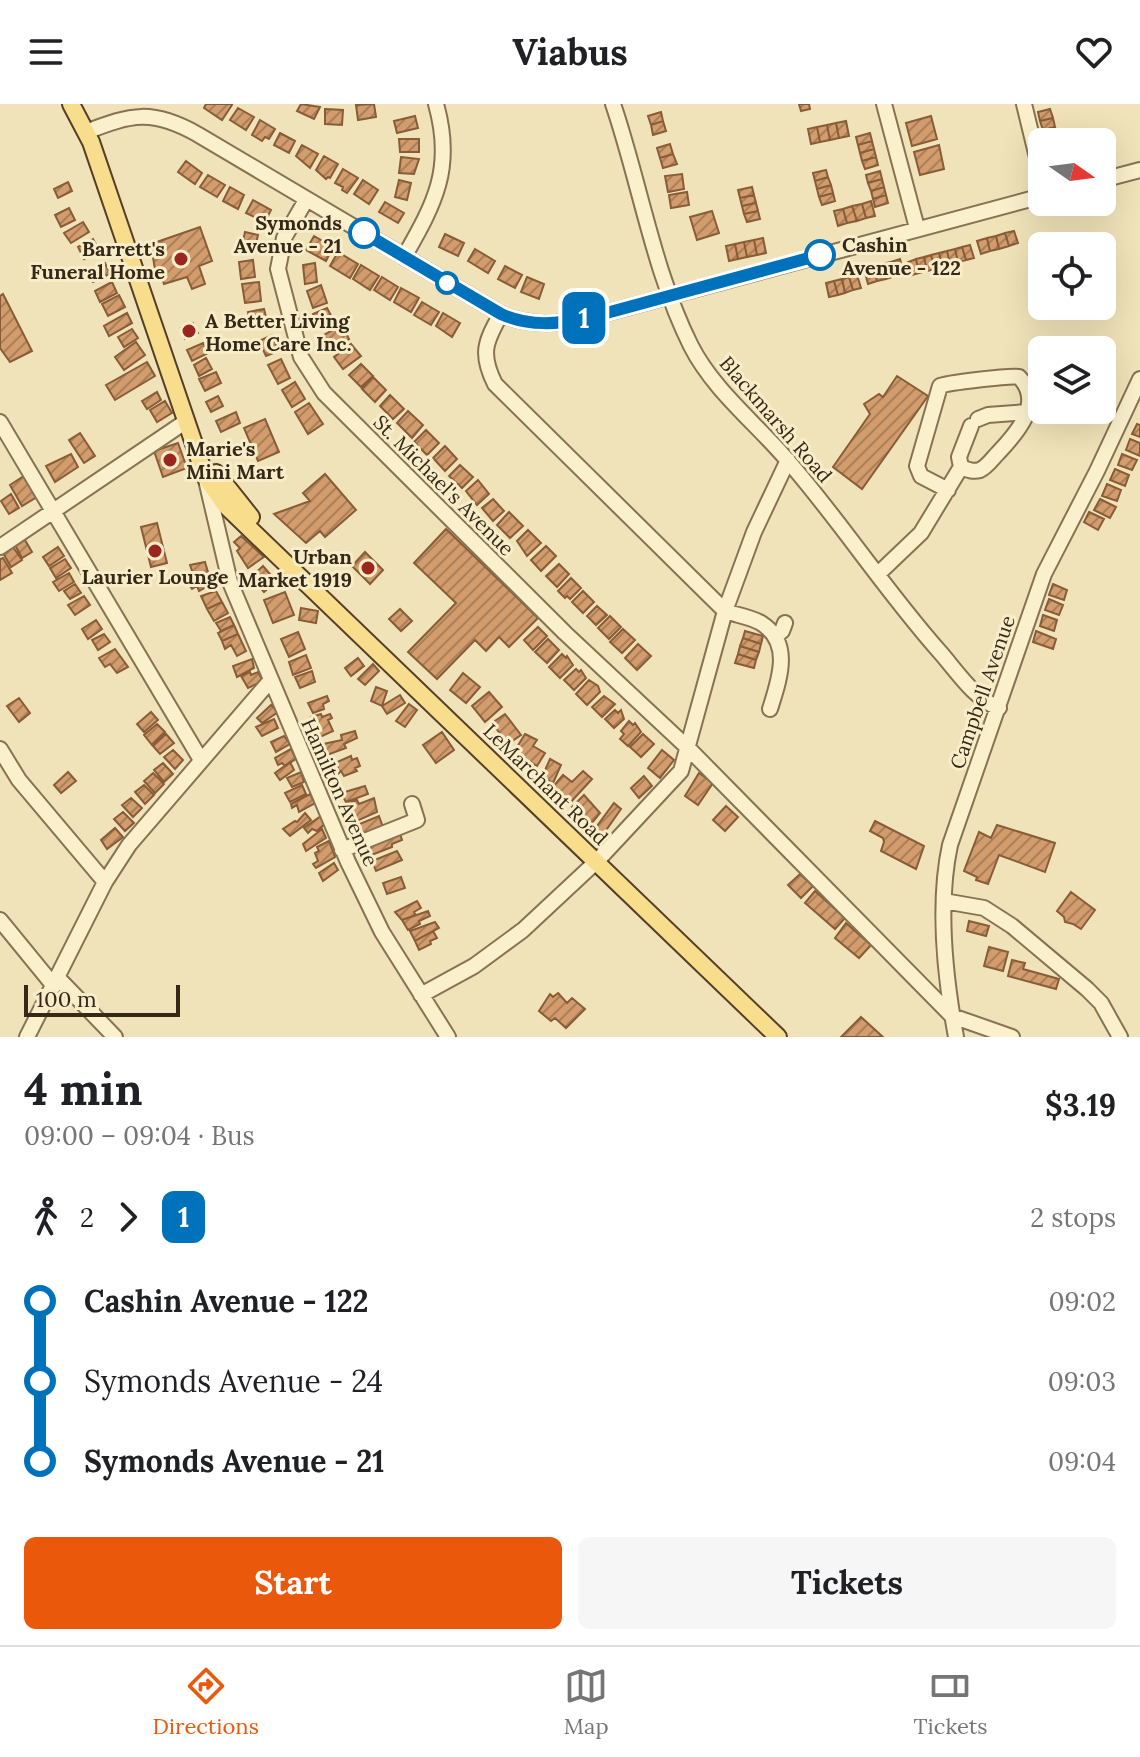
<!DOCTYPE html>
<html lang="en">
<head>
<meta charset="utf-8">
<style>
  :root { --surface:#fff; --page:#f6f6f6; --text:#202124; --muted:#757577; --line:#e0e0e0; --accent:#ea580c }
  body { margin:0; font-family:Lora,serif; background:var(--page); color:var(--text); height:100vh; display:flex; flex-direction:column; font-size:30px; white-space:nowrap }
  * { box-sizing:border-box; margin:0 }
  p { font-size:26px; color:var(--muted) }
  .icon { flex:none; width:44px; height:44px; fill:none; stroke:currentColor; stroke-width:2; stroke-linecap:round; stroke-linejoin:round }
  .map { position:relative; height:933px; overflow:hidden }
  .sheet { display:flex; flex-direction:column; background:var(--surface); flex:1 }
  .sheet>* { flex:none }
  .badge { padding:0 16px; border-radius:12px; font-size:28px; line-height:52px }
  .needle { width:52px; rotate:104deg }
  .controls { position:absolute; left:1028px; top:24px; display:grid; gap:16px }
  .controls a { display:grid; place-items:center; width:88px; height:88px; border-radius:12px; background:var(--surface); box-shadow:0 8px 32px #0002; font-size:40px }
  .scale { position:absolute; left:24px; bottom:20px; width:156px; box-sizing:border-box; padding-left:8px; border:4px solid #352819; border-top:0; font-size:22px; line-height:28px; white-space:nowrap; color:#352819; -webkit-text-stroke:6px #f8edc9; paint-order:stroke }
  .map>.badge { position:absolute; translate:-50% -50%; box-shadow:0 0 0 4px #fff }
  .legs { display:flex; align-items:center; gap:12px; height:88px; padding:0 24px; font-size:26px }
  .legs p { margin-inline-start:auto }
  .summary { display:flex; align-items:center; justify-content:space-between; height:136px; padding:0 24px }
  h1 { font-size:44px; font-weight:700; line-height:60px }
  .primary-button { display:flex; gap:16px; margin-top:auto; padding:16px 24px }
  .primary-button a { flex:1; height:92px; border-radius:12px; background:var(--accent); color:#fff; font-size:32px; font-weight:700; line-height:92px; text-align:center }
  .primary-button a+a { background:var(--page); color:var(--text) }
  ul { padding:0 24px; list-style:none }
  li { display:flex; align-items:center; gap:28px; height:80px; font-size:30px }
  li i { display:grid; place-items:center; width:12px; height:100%; margin:0 10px; background:currentColor }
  li i::after { content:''; width:20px; height:20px; margin:-10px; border:6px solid; border-radius:50%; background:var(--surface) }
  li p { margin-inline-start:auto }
  li:first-child i { background:linear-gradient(#0000 50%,currentColor 0) }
  li:last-child i { background:linear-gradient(currentColor 50%,#0000 0) }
  header { display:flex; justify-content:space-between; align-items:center; height:104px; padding:0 24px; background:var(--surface); font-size:36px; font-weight:700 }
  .dock { display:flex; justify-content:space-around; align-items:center; height:112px; border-top:2px solid var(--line); background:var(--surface); font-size:22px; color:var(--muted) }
  .dock a { display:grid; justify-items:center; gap:4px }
  .dock .current { color:var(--accent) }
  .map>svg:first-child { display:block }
  .building { fill:url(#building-hatch); stroke:#885c37; stroke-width:2 }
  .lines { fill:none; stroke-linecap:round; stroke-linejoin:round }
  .minor-casing { stroke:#877253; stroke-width:18 }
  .major-casing { stroke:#543f28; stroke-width:20 }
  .minor { stroke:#fbf0cc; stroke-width:14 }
  .major { stroke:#f8dd8c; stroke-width:16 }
  .line-1-casing { stroke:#fff; stroke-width:18 }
  .line-1 { stroke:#0072bc; stroke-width:12 }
  .stop-1-dot { fill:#fff; stroke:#0072bc; stroke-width:4 }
  .poi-dot { fill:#9a261f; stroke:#f8edc9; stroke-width:3 }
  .labels { text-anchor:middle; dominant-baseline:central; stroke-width:6; stroke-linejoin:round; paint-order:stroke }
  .stop-label { font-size:20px; font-weight:bold; fill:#352819; stroke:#f8edc9; text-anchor:end }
  .poi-label { font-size:20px; font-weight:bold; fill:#352819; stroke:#f8edc9; text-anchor:end }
  .street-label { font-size:20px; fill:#352819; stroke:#f8edc9 }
</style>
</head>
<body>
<header><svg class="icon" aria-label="menu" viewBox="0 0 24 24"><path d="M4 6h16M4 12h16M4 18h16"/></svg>Viabus<svg class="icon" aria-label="heart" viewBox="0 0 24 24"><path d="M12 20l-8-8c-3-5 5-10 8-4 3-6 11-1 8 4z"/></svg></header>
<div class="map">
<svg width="1140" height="933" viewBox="0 0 1140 933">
  <defs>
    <pattern id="building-hatch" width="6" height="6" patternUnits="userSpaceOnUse" patternTransform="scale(2)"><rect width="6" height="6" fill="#d29c6c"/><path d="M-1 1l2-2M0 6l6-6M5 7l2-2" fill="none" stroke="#ab7f58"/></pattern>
  </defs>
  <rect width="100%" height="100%" fill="#f0e3b9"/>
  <path class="building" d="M206 0H230L232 1 222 16 204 4Z
    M301 0 320 3 314 15 297 7Z
    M374 0 376 13 358 16 356 1Z
    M799 0H809L810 5 801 7Z
    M238 4 254 13 246 26 230 16Z
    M325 5 343 6 342 21 325 20Z
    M1050 5 1053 14 1040 17 1038 8Z
    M661 8 663 17 651 21 648 12Z
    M415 12 418 24 397 29 394 17Z
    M931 12 937 35 912 42 906 19Z
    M1053 14 1055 23 1043 26 1040 17Z
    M260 16 275 25 269 35 265 33 262 37 252 31Z
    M663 17 666 27 653 31 651 21Z
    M846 17 849 32 839 34 836 19Z
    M836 19 839 34 830 36 827 21Z
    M827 21 830 36 820 38 817 23Z
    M817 23 820 38 811 40 808 25Z
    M1055 23 1058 32 1045 36 1043 26Z
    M280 29 295 37 289 49 274 41Z
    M870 29 872 37 858 41 856 33Z
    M399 35H419V48H400Z
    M872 37 874 45 860 49 858 41Z
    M670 40 673 50 660 54 657 44Z
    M302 41 318 50 310 64 296 52Z
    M939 41 944 65 920 71 914 48Z
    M874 45 876 53 862 57 860 49Z
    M673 50 677 60 663 64 660 54Z
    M324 52 338 60 330 74 328 73 326 75 316 66Z
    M401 53 419 55 414 70 399 69Z
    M876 53 878 61 865 65 862 57Z
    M186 57 202 69 195 80 178 68Z
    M343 65 358 74 347 89 342 86 343 83 335 79Z
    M826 66 828 73 815 77 813 69Z
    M880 67 882 75 868 79 866 71Z
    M682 70 684 85 668 88 665 72Z
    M208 71 225 81 217 93 200 83Z
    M828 73 831 81 817 85 815 77Z
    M882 75 884 83 871 87 868 79Z
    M363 76 378 86 369 100 354 90Z
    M399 76 411 79 407 96 395 93Z
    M68 78 72 87 58 94 54 85Z
    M831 81 833 89 819 93 817 85Z
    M230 83 244 91 238 105 223 97Z
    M752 83 754 91 740 94 738 86Z
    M884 83 886 91 873 95 871 87Z
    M687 88 689 101 671 104 669 91Z
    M833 89 835 97 822 101 819 93Z
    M754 91 756 99 742 102 740 94Z
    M886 91 888 99 875 103 873 95Z
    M253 96 271 106 265 118 246 109Z
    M871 97 875 112 866 114 862 100Z
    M385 98 404 109 398 119 379 108Z
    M756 99 758 107 744 110 742 102Z
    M862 100 866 114 857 117 852 102Z
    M852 102 857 117 847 119 843 105Z
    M69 104 75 116 61 123 55 111Z
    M843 105 847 119 838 122 834 107Z
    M712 107 719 129 697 136 690 113Z
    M758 107 760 115 747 118 744 110Z
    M83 118 89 128 71 139 64 129Z
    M200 123 212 157 199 162 205 180 192 185 187 173 164 180 159 165 155 166 151 140Z
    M1014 127 1018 139 1009 142 1005 129Z
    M245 128 258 131 254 149 241 146Z
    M1005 129 1009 142 999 145 996 132Z
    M445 130 464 139 458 152 439 143Z
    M314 132 333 143 326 157 306 146Z
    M996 132 999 145 990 147 987 134Z
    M763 134 766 149 757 151 754 136Z
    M987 134 990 147 981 150 977 137Z
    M93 135 99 146 84 155 78 143Z
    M754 136 757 151 747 153 744 138Z
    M744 138 747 153 738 155 735 140Z
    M735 140 738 155 729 157 726 142Z
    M970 141 974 154 966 156 962 143Z
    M962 143 966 156 958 158 955 145Z
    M475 145 495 157 488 169 468 157Z
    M955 145 958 158 950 160 947 147Z
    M947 147 950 160 943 163 939 149Z
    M338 148 358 160 350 174 330 162Z
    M939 149 943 163 935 165 931 151Z
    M931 151 935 165 927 167 924 153Z
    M924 153 927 167 919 169 916 155Z
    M900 155 904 170 895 172 891 158Z
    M916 155 919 169 912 171 908 158Z
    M253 156 255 173 241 175 239 158Z
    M891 158 895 172 886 175 882 160Z
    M105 159 110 170 93 178 88 167Z
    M315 159 317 178 305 180 303 161Z
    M882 160 886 175 877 177 873 163Z
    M361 161 379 172 370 186 353 175Z
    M505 162 522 171 515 184 498 175Z
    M873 163 877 177 868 180 864 165Z
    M857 171 861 184 853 186 849 173Z
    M382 173 398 183 390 196 374 186Z
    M527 173 544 180 539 195 521 188Z
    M849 173 853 186 845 189 842 175Z
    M842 175 845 189 838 191 834 177Z
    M834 177 838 191 829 193 826 179Z
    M112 178 117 189 100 198 95 187Z
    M259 178 261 197 245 199 242 180Z
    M321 181 327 199 313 204 307 187Z
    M401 184 419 194 411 208 394 198Z
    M3 190 32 247 10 258 0 244V192Z
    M119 191 125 203 108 212 102 200Z
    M422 198 439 208 431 221 414 211Z
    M327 204 335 219 321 226 313 210Z
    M264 205 268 221 251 225 248 208Z
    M127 209 132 219 109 232 104 222Z
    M443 209 460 219 452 233 436 222Z
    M193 219 198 229 185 235 181 224Z
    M342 221 349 235 331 245 324 231Z
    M132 225 138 234 124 243 118 233Z
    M272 231 279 247 266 252 259 237Z
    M136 238 145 251 124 266 115 253Z
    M203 239 208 249 192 257 187 246Z
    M351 240 361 252 343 265 334 253Z
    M206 254 212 265 199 272 194 261Z
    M281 255 290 274 278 280 268 261Z
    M147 258 155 272 115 296 106 281Z
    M361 260 373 272 361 283 349 271Z
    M216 268 221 279 205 287 199 275Z
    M897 272 928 292 862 385 833 363 870 310 864 300 879 290 883 293Z
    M373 273 386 286 375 298 362 285Z
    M295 278 305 295 292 303 282 286Z
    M157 288 161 296 147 305 142 297Z
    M390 291 404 305 393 315 380 302Z
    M218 292 223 302 211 308 206 298Z
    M165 297 172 309 157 318 150 306Z
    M309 299 323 320 308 330 295 308Z
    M408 307 423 321 412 334 397 319Z
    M236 308 240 319 221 328 216 317Z
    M265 315 279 348 258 357 244 324Z
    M1137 320 1140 321V333L1132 330Z
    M426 326 439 339 427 351 414 338Z
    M80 329 95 352 84 359 69 336Z
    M1130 335 1140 339V352L1126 346Z
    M178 339 187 364 163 373 154 347Z
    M445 342 457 355 445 367 433 354Z
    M71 350 78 363 55 378 46 362Z
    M1122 350 1137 356 1132 366 1118 361Z
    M460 361 473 373 462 384 449 372Z
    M1115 365 1129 371 1125 382 1110 376Z
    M325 370 356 406 325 433 320 427 306 439 274 410 310 397 303 389Z
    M24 372 37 393 22 402 10 381Z
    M478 376 489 390 477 401 466 387Z
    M1107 380 1121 386 1117 397 1102 392Z
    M11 390 19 404 9 410 1 397Z
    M493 395 504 407 493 417 482 404Z
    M1100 395 1116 403 1110 414 1094 406Z
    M509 408 523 422 510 434 497 421Z
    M1089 408 1104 415 1098 426 1084 418Z
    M157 419 167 459 151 463 141 423Z
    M446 425 538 514 509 543 499 533 486 547 475 536 437 575 408 548 456 499 414 459Z
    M528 426 541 439 527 452 517 437Z
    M241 432 264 453 248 464 237 447 240 444 234 438Z
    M25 436 32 448 22 454 15 441Z
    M546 442 556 452 541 467 531 456Z
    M13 443 22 456 11 463 3 449Z
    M58 443 64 452 49 462 43 453Z
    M365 448 383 466 370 480 352 462Z
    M3 454 12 469 0 476V455Z
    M65 455 71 464 56 474 50 464Z
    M205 458 208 468 195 475 190 461Z
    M559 460 569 470 557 483 546 472Z
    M263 462 276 477 264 488 251 473Z
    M208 468 213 479 199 487 197 482 192 485 189 480Z
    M69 469 74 478 59 487 53 478Z
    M571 474 581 484 570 495 567 492 565 494 558 487Z
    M75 480 81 489 70 495 64 487Z
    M1053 480 1067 486 1064 496 1049 491Z
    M216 487 222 498 207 505 201 492Z
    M583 487 594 498 583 509 572 498Z
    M285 488 294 511 273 519 264 496Z
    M84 492 90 501 75 511 68 501Z
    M1049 495 1063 501 1059 511 1045 506Z
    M222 498 228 509 214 517 207 505Z
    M597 502 607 511 596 521 587 512Z
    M301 504 318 507 316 519 299 516Z
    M400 505 412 517 401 527 389 515Z
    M1043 511 1057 516 1054 527 1040 522Z
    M610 512 621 523 609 535 598 524Z
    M230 513 234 521 221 527 216 519Z
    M96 516 102 525 88 535 82 525Z
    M234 521 238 530 222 537 218 529Z
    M538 523 547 532 533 546 524 536Z
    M623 525 635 536 622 549 610 538Z
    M745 527 763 532 761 540 743 534Z
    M1036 527 1056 535 1053 545 1033 538Z
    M298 528 305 545 289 553 281 535Z
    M104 530 110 538 98 546 92 536Z
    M238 530 246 547 237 552 231 541 225 545 222 537Z
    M743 534 761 540 759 548 740 542Z
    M548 535 559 546 547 559 535 548Z
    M638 540 651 552 637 566 625 554Z
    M740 542 759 548 756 556 738 550Z
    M115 545 128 563 117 569 110 560 105 563 99 554Z
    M562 550 566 554 567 552 573 561 560 574 549 563Z
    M738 550 756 556 754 564 735 559Z
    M306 551 311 564 293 571 289 558Z
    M358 554 364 562 351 572 345 564Z
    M252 555 254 564 237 573 233 562Z
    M373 560 379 567 365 581 358 575Z
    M576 565 579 568 581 566 586 574 574 586 564 576Z
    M312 567 315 578 300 584 295 573Z
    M250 568 251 571 258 568 263 577 248 584 241 572Z
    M463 569 480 583 466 599 450 586Z
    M589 576 598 582 600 588 587 601 576 590Z
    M376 583 387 587 382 602 371 597Z
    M489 588 502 603 485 618 472 602Z
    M400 591 405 599 387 610 382 602Z
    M327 592 329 597 323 600 324 605 313 609 308 599Z
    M604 592 615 600 602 613 592 603Z
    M19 594 30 609 19 618 7 602Z
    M409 600 417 606 405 623 396 617Z
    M271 601 278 608 262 619 257 614Z
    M615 606 618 609 621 606 624 615 614 624 605 615Z
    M151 608 158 616 144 628 137 620Z
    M321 610 322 613 330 610 332 614 328 616 333 627 320 633 311 613Z
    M505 610 521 631 508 640 492 619Z
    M274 615 278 624 262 632 256 623Z
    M629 617 633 621 635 619 641 628 628 642 620 635 624 630 621 627Z
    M157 620 165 628 152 641 144 631Z
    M355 627 357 634 344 640 346 644 327 651 323 640 342 636 341 631Z
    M442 628 454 646 436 659 423 641Z
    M166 630 174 639 160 650 153 642Z
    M525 630 537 636 533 642 545 649 537 662 514 648Z
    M643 630 654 640 641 653 630 643Z
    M284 632 290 640 276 648 271 638Z
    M291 645 296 655 285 662 282 659 278 661 275 654Z
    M173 646 183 656 175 665 164 653Z
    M662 646 674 656 660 674 648 664Z
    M351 652 352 656 357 654 360 662 355 664 357 667 344 672 341 667 339 669 337 658Z
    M550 655 561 661 553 679 542 673Z
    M290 658 294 666 280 676 275 669Z
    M163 659 173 670 164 678 154 666Z
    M583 667 592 675 569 700 552 684 563 671 572 678Z
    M68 668 76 677 61 689 54 681Z
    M301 668 304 678 292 683 287 674Z
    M153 669 164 680 155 689 144 677Z
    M699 669 713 679 698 701 685 692Z
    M644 672 652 682 639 694 631 684Z
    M144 681 154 691 145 700 135 688Z
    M302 681 306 690 290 698 285 689Z
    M365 682 368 690 346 698 341 689Z
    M310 690 315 699 299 708 297 701 292 704 291 700Z
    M584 691 600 709 591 720 572 703Z
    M131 694 142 704 133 713 122 701Z
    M374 694 377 708 352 719 344 701 357 696 359 700Z
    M614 699 621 705 602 732 594 726Z
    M726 702 738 713 725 727 713 716Z
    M123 708 134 719 125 727 114 715Z
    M305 709 311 716 290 732 283 725 295 717 297 718Z
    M321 712 326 719 317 727 312 725 308 729 304 724Z
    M379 712 385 729 364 738 357 721Z
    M875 717 924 742 916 765 881 747 884 738 883 734 870 727Z
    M997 721 1055 739 1045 768 999 751 988 780 976 776 977 773 964 767 979 728 991 734Z
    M115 724 123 733 107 745 101 736Z
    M322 725 326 734 306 747 303 740Z
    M399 727 402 736 392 740V743L369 752 365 740Z
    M329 737 335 753 316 764 313 760 318 757 315 749 319 747 317 743Z
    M397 747 402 756 376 767 372 757Z
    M334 759 338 766 323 777 319 769Z
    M800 770 813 782 801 794 788 781Z
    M401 773 405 784 387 790 383 779Z
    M815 787 845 814 835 825 805 799Z
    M1071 788 1095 806 1081 825 1073 820 1065 818 1064 813 1057 807Z
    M417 797 421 804 414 808 416 811 402 816 395 808Z
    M428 807 430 812 419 817 420 820 408 826 402 816Z
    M969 817 989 822 986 832 967 827Z
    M435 818 439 824 415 837 410 827Z
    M846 819 871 841 859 854 835 834Z
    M433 827 437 834 430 837 431 840 419 846 415 837Z
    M989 843 1008 848 1003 867 984 862Z
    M1012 856 1025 859 1023 865 1059 875 1056 885 1008 872Z
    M558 889 567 899 572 894 585 905 566 924 555 914 551 917 539 907 550 890 553 893Z
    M861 913 883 933H841Z"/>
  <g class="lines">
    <defs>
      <path id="minor" d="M613 0C640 79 653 166 691 242 714 287 756 319 788 357 841 418 885 486 939 547 956 566 974 595 999 604
        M884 0 917 124
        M1024 0 1042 74
        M86 28C132 10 152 5 197 30L501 210C530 223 558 220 588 214L1042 92
        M1102 76 1140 66
        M306 96 284 134 278 165 301 253 324 289 565 529 689 645 952 912 1012 933
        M404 153C435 99 454 64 436 0
        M501 210C485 238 480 250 495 280L725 507C736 511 751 513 761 519 793 539 779 576 770 605
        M978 315 988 311 1027 308
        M0 318 201 656
        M206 376 230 478 348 758 382 828 448 933
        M948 386 921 372 917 362 940 282C946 279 1012 271 1019 273 1045 298 1016 330 998 349 993 354 987 363 980 366 973 368 968 366 961 363
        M0 443 185 318
        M878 470 921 429 961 363 959 353 971 322
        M775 533 782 527 785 519
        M0 645 19 676 105 778
        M342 746 417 716 412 700
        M944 797 984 804 1012 822 1087 885 1101 899 1120 933
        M0 816 54 882
        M58 874 115 933
        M421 891 474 862 523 826 597 757 681 667 725 507 754 428 788 356
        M27 933 105 778 129 741 270 577
        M956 933C945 873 937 801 950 741L1044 470 1097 367 1140 275"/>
      <path id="major" d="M71 0 91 38 205 372 225 401 778 933
        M216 369 251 413"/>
    </defs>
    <use href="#minor" class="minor-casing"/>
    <use href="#major" class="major-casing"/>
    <use href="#minor" class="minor"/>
    <use href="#major" class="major"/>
  </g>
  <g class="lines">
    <defs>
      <path id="line-1" d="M364 129 501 210C530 223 558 220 588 214L820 151"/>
    </defs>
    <use href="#line-1" class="line-1-casing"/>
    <use href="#line-1" class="line-1"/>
  </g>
  <g class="stop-1-dot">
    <circle cx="364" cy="129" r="14"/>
    <circle cx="820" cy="151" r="14"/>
    <circle cx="447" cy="179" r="10"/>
  </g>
  <g class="poi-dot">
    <circle cx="181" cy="155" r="8"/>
    <circle cx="189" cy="227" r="8"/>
    <circle cx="170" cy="356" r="8"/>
    <circle cx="155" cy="447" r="8"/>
    <circle cx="368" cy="464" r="8"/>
  </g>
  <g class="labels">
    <g class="stop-label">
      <text x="342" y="118">Symonds<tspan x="342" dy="23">Avenue - 21</tspan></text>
      <text x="842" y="140" text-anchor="start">Cashin<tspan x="842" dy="23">Avenue - 122</tspan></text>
    </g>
    <g class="poi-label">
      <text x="165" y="144">Barrett's<tspan x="165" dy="23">Funeral Home</tspan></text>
      <text x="205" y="216" text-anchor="start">A Better Living<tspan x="205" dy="23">Home Care Inc.</tspan></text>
      <text x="186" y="344" text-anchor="start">Marie's<tspan x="186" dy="23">Mini Mart</tspan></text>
      <text x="352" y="452">Urban<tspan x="352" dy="23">Market 1919</tspan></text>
      <text x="155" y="472" text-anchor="middle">Laurier Lounge</text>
    </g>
    <g class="street-label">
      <text transform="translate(776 315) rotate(49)">Blackmarsh Road</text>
      <text transform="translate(444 381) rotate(45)">St. Michael's Avenue</text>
      <text transform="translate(982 588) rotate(-71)">Campbell Avenue</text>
      <text transform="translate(546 680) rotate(44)">LeMarchant Road</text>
      <text transform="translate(340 688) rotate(66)">Hamilton Avenue</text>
    </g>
  </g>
</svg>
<div class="controls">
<a><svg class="needle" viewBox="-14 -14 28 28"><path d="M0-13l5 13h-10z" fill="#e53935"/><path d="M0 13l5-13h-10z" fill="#757577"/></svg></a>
<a><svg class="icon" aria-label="locate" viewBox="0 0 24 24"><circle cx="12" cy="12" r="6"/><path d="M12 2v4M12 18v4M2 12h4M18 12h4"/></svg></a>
<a><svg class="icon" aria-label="layers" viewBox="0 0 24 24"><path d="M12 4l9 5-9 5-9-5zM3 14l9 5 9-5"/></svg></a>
</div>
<div class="scale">100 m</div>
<b class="badge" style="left:584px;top:214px;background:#0072bc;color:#fff">1</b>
</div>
<section class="sheet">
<div class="summary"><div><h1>4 min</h1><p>09:00 – 09:04 · Bus</p></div><b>$3.19</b></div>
<div class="legs"><svg class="icon" aria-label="walk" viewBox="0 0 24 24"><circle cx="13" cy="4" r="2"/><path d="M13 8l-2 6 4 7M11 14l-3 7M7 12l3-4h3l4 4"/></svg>2<svg class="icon" aria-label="forward" viewBox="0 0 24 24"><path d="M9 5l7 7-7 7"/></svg><b class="badge" style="background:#0072bc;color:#fff">1</b><p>2 stops</p></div>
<ul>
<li><i style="color:#0072bc"></i><b>Cashin Avenue - 122</b><p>09:02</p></li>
<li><i style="color:#0072bc"></i><span>Symonds Avenue - 24</span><p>09:03</p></li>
<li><i style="color:#0072bc"></i><b>Symonds Avenue - 21</b><p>09:04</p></li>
</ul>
<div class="primary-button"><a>Start</a><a>Tickets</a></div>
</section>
<nav class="dock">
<a class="current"><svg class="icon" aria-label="directions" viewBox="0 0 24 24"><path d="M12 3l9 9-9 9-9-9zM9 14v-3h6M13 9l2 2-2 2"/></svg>Directions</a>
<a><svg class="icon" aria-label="map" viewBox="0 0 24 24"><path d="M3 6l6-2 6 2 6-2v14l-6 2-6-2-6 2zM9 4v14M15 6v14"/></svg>Map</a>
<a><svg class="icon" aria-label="tickets" viewBox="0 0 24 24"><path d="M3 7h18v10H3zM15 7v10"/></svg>Tickets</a>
</nav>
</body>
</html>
